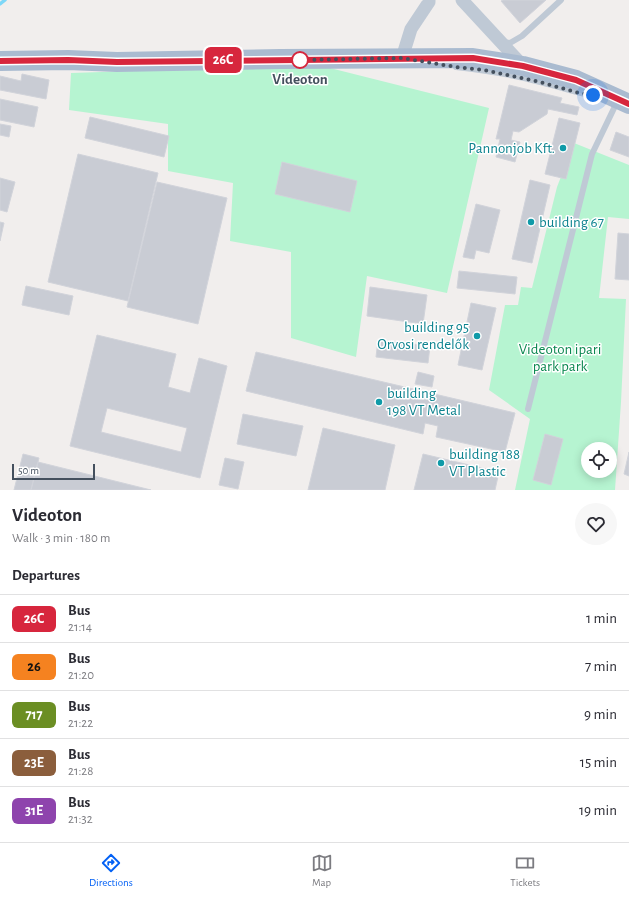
<!DOCTYPE html>
<html lang="en">
<head>
<meta charset="utf-8">
<style>
  :root { --surface:#fff; --page:#f7f7f7; --text:#2b2b33; --muted:#7c7c81; --line:#e1e1e2; --accent:#0361f5 }
  body { margin:0; font-family:"Alegreya Sans",sans-serif; background:var(--page); color:var(--text); height:100vh; display:flex; flex-direction:column; font-size:15px; white-space:nowrap }
  * { box-sizing:border-box; margin:0 }
  p { font-size:13px; color:var(--muted) }
  .icon { flex:none; width:22px; height:22px; fill:none; stroke:currentColor; stroke-width:2; stroke-linecap:round; stroke-linejoin:round }
  .map { position:relative; height:490px; overflow:hidden }
  .side { display:flex; flex-direction:column; background:var(--surface); flex:1 }
  .side>* { flex:none }
  .badge { padding:0 8px; border-radius:6px; font-size:14px; line-height:26px }
  .buttons { position:absolute; left:581px; top:442px; display:grid; gap:8px }
  .buttons a { display:grid; place-items:center; width:36px; height:36px; border-radius:50%; background:var(--surface); box-shadow:0 2px 10px #0003; font-size:20px }
  .scale { position:absolute; left:12px; bottom:10px; width:83px; box-sizing:border-box; padding-left:4px; border:2px solid #44505e; border-top:0; font-size:11px; line-height:14px; white-space:nowrap; color:#44505e; -webkit-text-stroke:3px #fff; paint-order:stroke }
  .you { position:absolute; width:20px; height:20px; margin:-10px; border:3px solid #fff; border-radius:50%; background:#1a73e8; box-shadow:0 0 0 6px #1a73e833 }
  .map>.badge { position:absolute; translate:-50% -50%; box-shadow:0 0 0 2px #fff }
  h2 { padding:0 12px; font-size:15px; line-height:36px }
  .round { display:grid; place-items:center; flex:none; width:42px; height:42px; border-radius:21px; background:var(--page) }
  .head { display:flex; align-items:center; justify-content:space-between; height:68px; padding:0 12px }
  h1 { font-size:19px; font-weight:600; line-height:30px }
  ul { padding:0; list-style:none }
  li { display:flex; align-items:center; gap:12px; height:48px; padding:0 12px; border-top:1px solid var(--line) }
  li div { flex:1 }
  li b { display:block; font-size:15px }
  li em { font-style:normal }
  li .badge { min-width:44px; font-weight:700; text-align:center }
  .tab-bar { display:flex; justify-content:space-around; align-items:center; height:56px; border-top:1px solid var(--line); background:var(--surface); font-size:11px; color:var(--muted) }
  .tab-bar a { display:grid; justify-items:center; gap:2px }
  .tab-bar .active { color:var(--accent) }
  .map>svg:first-child { display:block }
  .green { fill:#b6f4d1; fill-rule:evenodd }
  .lines { fill:none; stroke-linecap:round; stroke-linejoin:round }
  .stream { stroke:#7ed7f7; stroke-width:3.5 }
  .building { fill:#c9ccd4; stroke:#d1d3da; fill-rule:evenodd }
  .lane { stroke:#bfc9d5; stroke-width:6 }
  .street { stroke:#bfc9d5; stroke-width:13 }
  .primary { stroke:#aabbd0; stroke-width:20 }
  .line-casing { stroke:#fff; stroke-width:9 }
  .line { stroke:#d7263d; stroke-width:6 }
  .walk { stroke:#44505e; stroke-width:4; stroke-dasharray:0 7.2 }
  .stop-dot { fill:#fff; stroke:#d7263d; stroke-width:2 }
  .culture-dot { fill:#0f9aa8; stroke:#fff; stroke-width:1.5 }
  .labels { text-anchor:middle; dominant-baseline:central; stroke-width:3; stroke-linejoin:round; paint-order:stroke }
  .stop-label { font-size:15px; font-weight:bold; fill:#44505e; stroke:#fff }
  .culture-label { font-size:15px; fill:#0d838f; stroke:#fff; text-anchor:start }
  .park-label { font-size:15px; fill:#0b8850; stroke:#fff }
</style>
</head>
<body>
<div class="map">
<svg width="629" height="490" viewBox="0 0 629 490">
  <rect width="100%" height="100%" fill="#f1eeed"/>
  <path class="green" d="M318 65 489 108 447 293 367 276 356 357 291 338V252L230 241 233 183 168 171V124L69 110 71 73Z
    M574 143 629 165V219L608 217 599 298 626 299 621 402 615 490H515L530 419 489 390 505 305H518L521 287 532 288 557 187ZM588 449H610V471H588Z"/>
  <g class="lines">
    <path class="stream" d="M0 4 5 0"/>
  </g>
  <path class="building" d="M503 0H546L520 23 501 1Z
    M22 74 49 80 46 99 0 90V76L21 81Z
    M509 85 562 98 560 103 579 107 577 115 548 109 547 114 519 132 513 131 511 140 520 142 515 162 496 157 500 139H496Z
    M0 99 38 107 34 127 0 120Z
    M90 117 169 136 164 157 85 138Z
    M559 118 580 123 566 179 545 174Z
    M0 124 11 126 9 137 0 135Z
    M616 132 629 137V157L610 150Z
    M78 154 158 173 128 301 48 282Z
    M282 162 357 181 350 212 275 194Z
    M0 178 15 182 7 212 0 210Z
    M530 180 550 185 532 263 512 259Z
    M157 182 227 198 198 324 127 307Z
    M476 204 500 210 489 253 476 250 474 259 463 257Z
    M0 222 4 223 0 241Z
    M618 233 629 234V280L615 279Z
    M459 271 517 277 515 294 457 288Z
    M26 286 73 296 69 315 22 305Z
    M370 287 427 295 423 324 367 316Z
    M471 303 496 308 482 370 458 365Z
    M97 335 176 354 168 387 190 393 199 358 227 366 200 478 70 446ZM107 408 187 428 181 452 101 432Z
    M378 340 430 346 428 363 376 357Z
    M256 352 515 413 505 452 436 437 438 426 425 423 423 434 246 391Z
    M418 372 434 376 432 387 415 384Z
    M243 414 303 426 296 456 237 444Z
    M323 428 395 445 385 490H308Z
    M545 434 563 439 551 485 533 480Z
    M629 452V476L624 474Z
    M23 454 39 458 31 490H14Z
    M423 454 499 472 495 490H414Z
    M225 458 244 462 238 489 219 485Z
    M38 462 151 490H31Z"/>
  <g class="lines">
    <path class="lane" d="M503 42 510 43 522 36 561 0
      M456 67C483 70 510 74 536 81 554 85 572 92 590 95
      M528 409 592 154 617 102"/>
    <path class="street" d="M462 0 523 66
      M402 58 411 29 429 2V0"/>
    <path class="primary" d="M0 61 68 60 117 62 280 59 473 58 523 66 576 80 629 104"/>
  </g>
  <g class="lines">
    <defs>
      <path id="line" d="M0 61 68 60 117 62 473 58 523 66 576 80 629 104"/>
    </defs>
    <use href="#line" class="line-casing"/>
    <use href="#line" class="line"/>
    <path class="walk" d="M300 60 402 58 456 67 484 70 536 81 579 93 593 95"/>
  </g>
  <circle class="stop-dot" cx="300" cy="60" r="8"/>
  <g class="culture-dot">
    <circle cx="563" cy="148" r="4"/>
    <circle cx="531" cy="222" r="4"/>
    <circle cx="477" cy="336" r="4"/>
    <circle cx="379" cy="402" r="4"/>
    <circle cx="441" cy="463" r="4"/>
  </g>
  <g class="labels">
    <g class="stop-label">
      <text x="300" y="79">Videoton</text>
    </g>
    <g class="culture-label">
      <text x="555" y="148" text-anchor="end">Pannonjob Kft.</text>
      <text x="539" y="222">building 67</text>
      <text x="469" y="327" text-anchor="end">building 95<tspan x="469" dy="17">Orvosi rendelők</tspan></text>
      <text x="387" y="393">building<tspan x="387" dy="17">198 VT Metal</tspan></text>
      <text x="449" y="454">building 188<tspan x="449" dy="17">VT Plastic</tspan></text>
    </g>
    <g class="park-label">
      <text x="560" y="349">Videoton ipari<tspan x="560" dy="17">park park</tspan></text>
    </g>
  </g>
</svg>
<div class="buttons">
<a><svg class="icon" aria-label="locate" viewBox="0 0 24 24"><circle cx="12" cy="12" r="6"/><path d="M12 2v4M12 18v4M2 12h4M18 12h4"/></svg></a>
</div>
<div class="scale">50 m</div>
<div class="you" style="left:593px;top:95px"></div>
<b class="badge" style="left:223px;top:60px;background:#d7263d;color:#fff">26C</b>
</div>
<section class="side">
<div class="head"><div><h1>Videoton</h1><p>Walk · 3 min · 180 m</p></div><a class="round"><svg class="icon" aria-label="heart" viewBox="0 0 24 24"><path d="M12 20l-8-8c-3-5 5-10 8-4 3-6 11-1 8 4z"/></svg></a></div>
<h2>Departures</h2>
<ul>
<li><span class="badge" style="background:#d7263d;color:#fff">26C</span><div><b>Bus</b><p>21:14</p></div><em>1 min</em></li>
<li><span class="badge" style="background:#f58220;color:#111">26</span><div><b>Bus</b><p>21:20</p></div><em>7 min</em></li>
<li><span class="badge" style="background:#6b8e23;color:#fff">717</span><div><b>Bus</b><p>21:22</p></div><em>9 min</em></li>
<li><span class="badge" style="background:#8b5e3c;color:#fff">23E</span><div><b>Bus</b><p>21:28</p></div><em>15 min</em></li>
<li><span class="badge" style="background:#8e44ad;color:#fff">31E</span><div><b>Bus</b><p>21:32</p></div><em>19 min</em></li>
</ul>
</section>
<nav class="tab-bar">
<a class="active"><svg class="icon" aria-label="directions" viewBox="0 0 24 24"><path d="M12 3l9 9-9 9-9-9zM9 14v-3h6M13 9l2 2-2 2"/></svg>Directions</a>
<a><svg class="icon" aria-label="map" viewBox="0 0 24 24"><path d="M3 6l6-2 6 2 6-2v14l-6 2-6-2-6 2zM9 4v14M15 6v14"/></svg>Map</a>
<a><svg class="icon" aria-label="tickets" viewBox="0 0 24 24"><path d="M3 7h18v10H3zM15 7v10"/></svg>Tickets</a>
</nav>
</body>
</html>
